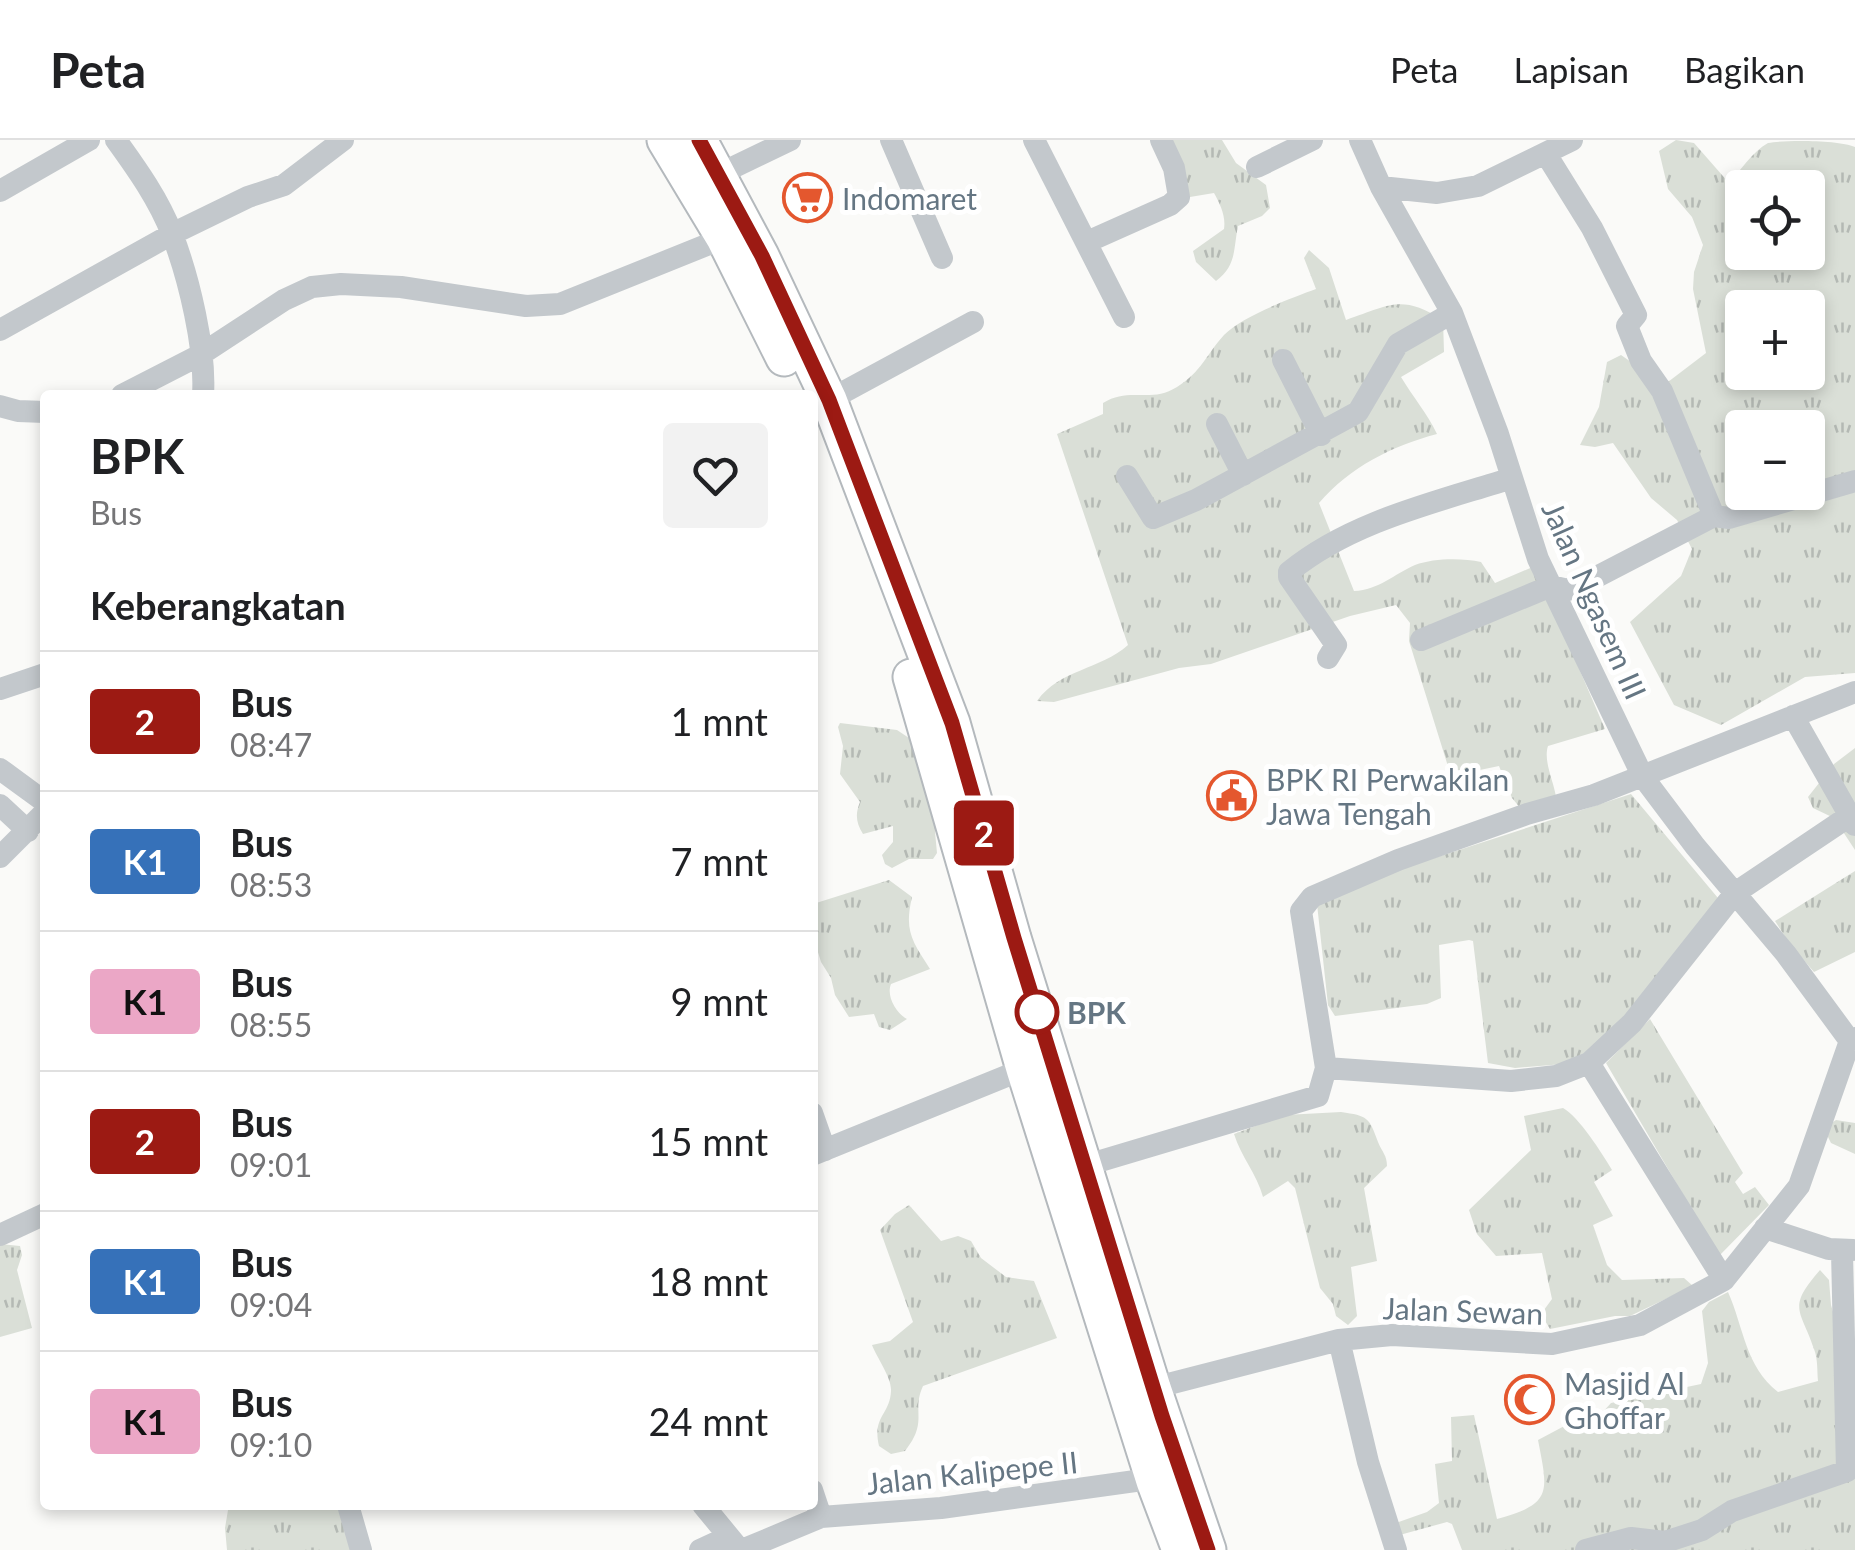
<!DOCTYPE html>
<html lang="id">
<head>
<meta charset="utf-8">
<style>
  :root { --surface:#fff; --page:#f2f2f2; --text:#202124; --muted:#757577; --line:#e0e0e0 }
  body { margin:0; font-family:Lato,sans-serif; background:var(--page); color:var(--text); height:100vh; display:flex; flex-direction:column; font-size:38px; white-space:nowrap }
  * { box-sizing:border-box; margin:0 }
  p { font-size:32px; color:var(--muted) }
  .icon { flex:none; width:55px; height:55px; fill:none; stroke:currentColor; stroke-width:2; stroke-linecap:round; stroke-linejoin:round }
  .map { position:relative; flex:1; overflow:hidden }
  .details { position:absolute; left:40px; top:250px; width:778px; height:1120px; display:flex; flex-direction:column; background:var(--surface); border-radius:10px; box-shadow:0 5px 15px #0003 }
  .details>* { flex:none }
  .badge { padding:0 20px; border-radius:8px; font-size:35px; line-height:65px }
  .tools { position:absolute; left:1725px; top:30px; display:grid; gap:20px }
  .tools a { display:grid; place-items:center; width:100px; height:100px; border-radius:10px; background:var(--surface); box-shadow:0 5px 15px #0003; font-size:50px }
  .map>.badge { position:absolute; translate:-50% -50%; box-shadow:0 0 0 5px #fff }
  h2 { padding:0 50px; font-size:38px; line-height:90px }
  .round { display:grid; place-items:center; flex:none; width:105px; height:105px; border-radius:10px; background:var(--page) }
  .summary { display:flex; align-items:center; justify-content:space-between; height:170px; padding:0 50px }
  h1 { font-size:48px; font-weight:700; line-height:75px }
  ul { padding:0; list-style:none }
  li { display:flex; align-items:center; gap:30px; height:140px; padding:0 50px; border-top:2px solid var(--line) }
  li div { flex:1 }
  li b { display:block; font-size:38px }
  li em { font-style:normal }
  li .badge { min-width:110px; font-weight:700; text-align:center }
  header { display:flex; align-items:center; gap:60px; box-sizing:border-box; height:140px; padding:0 50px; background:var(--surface); border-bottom:2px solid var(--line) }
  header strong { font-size:48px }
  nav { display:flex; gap:55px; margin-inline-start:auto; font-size:35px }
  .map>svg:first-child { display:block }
  .grass { fill:url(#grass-tufts); fill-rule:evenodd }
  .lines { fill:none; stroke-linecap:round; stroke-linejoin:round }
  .highway-casing { stroke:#b4b9bd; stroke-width:39 }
  .minor { stroke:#c3c8cc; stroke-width:22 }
  .highway { stroke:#fff; stroke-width:35 }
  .line-casing { stroke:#fff; stroke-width:22 }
  .line { stroke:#9c1a13; stroke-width:15 }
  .stop-dot { fill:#fff; stroke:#9c1a13; stroke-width:5 }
  .labels { text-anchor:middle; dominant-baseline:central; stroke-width:10; stroke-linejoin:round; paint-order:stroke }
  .poi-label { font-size:30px; fill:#657683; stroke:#fff; text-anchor:start }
  .street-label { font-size:30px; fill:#657683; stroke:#fff }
  .stop-label { font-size:30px; font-weight:bold; fill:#657683; stroke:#fff; text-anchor:start }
</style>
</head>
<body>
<header>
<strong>Peta</strong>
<nav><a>Peta</a><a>Lapisan</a><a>Bagikan</a></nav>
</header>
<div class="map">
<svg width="1855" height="1410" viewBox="0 0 1855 1410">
  <defs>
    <pattern id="grass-tufts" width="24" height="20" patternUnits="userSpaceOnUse" patternTransform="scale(2.5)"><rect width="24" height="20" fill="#dadfd7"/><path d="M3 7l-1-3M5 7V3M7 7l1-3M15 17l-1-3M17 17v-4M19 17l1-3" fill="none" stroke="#b4b9b4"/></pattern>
  </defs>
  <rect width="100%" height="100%" fill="#fafaf8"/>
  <path class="grass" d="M1165 0H1222L1236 23 1266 45 1270 68 1262 76 1238 86C1233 110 1237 125 1216 141L1196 122 1193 111 1224 89C1226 76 1220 64 1214 53L1190 57Z
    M1676 0 1694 3 1729 43C1740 31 1753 11 1768 3 1785 0 1838 0 1855 7V533L1805 537 1721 585 1674 565 1630 482 1681 436 1692 409 1677 380 1651 358 1613 303 1595 307 1580 305 1599 267 1607 222 1621 215 1664 245 1706 213 1693 149 1694 132 1703 105 1692 77 1668 49 1659 11ZM1742 48H1808V112H1742ZM1742 168H1808V232H1742ZM1742 288H1808V352H1742Z
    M1309 110 1329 128 1346 180C1390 165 1401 154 1443 180L1444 212 1401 237C1413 257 1427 273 1437 294 1392 306 1350 327 1319 363L1354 451C1379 450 1394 434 1415 425 1434 418 1462 418 1481 422L1495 443 1535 426 1605 589 1548 606C1543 621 1554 642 1556 657L1521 669 1512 658 1499 626 1451 636 1409 501 1410 483 1396 465 1350 476 1211 524 1179 528 1054 562 1037 561C1060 529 1100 530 1128 505L1057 294 1103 274V263C1130 246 1150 264 1177 247 1202 231 1206 215 1224 195 1241 177 1291 158 1316 149L1304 118Z
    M840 583 897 590 921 606 939 678 935 692 937 713 933 719H909L892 728 885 724 882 715 893 702V686L863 694C856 683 855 674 860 662L840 634 843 606 838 587Z
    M1855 608V710L1834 678 1813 668 1808 657 1834 624Z
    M1631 654 1723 764 1642 861 1576 923 1515 928 1488 923 1473 801 1469 800 1439 805 1441 858 1427 864 1335 876 1328 865 1317 764 1391 732Z
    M1855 731V812L1814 832 1789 803 1775 781Z
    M889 740 912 757C904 791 912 801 930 829L891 844C886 856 896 873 907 879L890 890 879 887 874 874 849 877 835 855 831 838 821 822 813 796V764Z
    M1650 879 1743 1033 1735 1042 1743 1054 1755 1047 1769 1065 1719 1116 1606 923Z
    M1563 968C1579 977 1602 1013 1612 1030L1594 1042 1613 1076 1593 1085 1607 1125 1622 1140 1684 1138 1693 1146 1630 1176H1615L1550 1189 1541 1174 1552 1159 1542 1113 1496 1116 1477 1094 1469 1070 1531 1010 1524 976Z
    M1341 972C1368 976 1369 977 1378 1002 1382 1012 1387 1015 1387 1026L1364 1048 1377 1121 1351 1127 1357 1176 1348 1185 1336 1176 1333 1164 1320 1148 1295 1048 1288 1041 1263 1057C1257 1034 1241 1017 1234 994L1285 975Z
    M1836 980 1855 983V1014L1831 1003 1827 995 1830 984Z
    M909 1065 941 1101 958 1096 971 1101 981 1118 1006 1137 1034 1141 1057 1198 923 1246C911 1272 929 1281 905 1311L891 1314 879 1306C872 1276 890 1275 891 1251 892 1238 877 1218 872 1205L890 1201 913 1182 880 1090 895 1074Z
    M0 1104 20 1106 22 1115 17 1130 32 1188 0 1197Z
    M1820 1130 1829 1140 1831 1165 1855 1247V1410H1462L1452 1384 1447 1382 1396 1396 1393 1384 1427 1372 1439 1363 1435 1324 1452 1321 1451 1277 1474 1275 1497 1379C1553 1364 1548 1352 1538 1300L1570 1283 1600 1275 1611 1263 1701 1244 1708 1223 1702 1171 1709 1162 1728 1152C1744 1188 1745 1226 1778 1252L1818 1241C1817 1231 1818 1219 1814 1209 1801 1169 1786 1169 1820 1130Z
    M265 1365H342L352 1410H227L225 1388 228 1370Z"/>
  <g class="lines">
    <defs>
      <path id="highway" d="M665 0 724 98 784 218
        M699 0 761 116 829 260 952 583 1013 798 1153 1248 1208 1410
        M911 537 1024 929 1154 1341 1180 1410"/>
    </defs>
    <use href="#highway" class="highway-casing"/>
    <path class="minor" d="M116 0C137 29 159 60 172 94 189 138 206 209 203 255
      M891 0 942 118
      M1034 0 1124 177
      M1360 0 1381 47 1452 173 1498 294 1538 419 1643 637 1695 706 1786 814 1850 901
      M1546 14 1592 88 1636 175 1627 186 1641 221 1662 251 1714 376
      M1257 27 1312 0
      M707 40 790 0
      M1381 47 1437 53 1478 46 1572 0
      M0 51 89 0
      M1087 102 1170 65 1179 57 1174 28 1161 0
      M0 190 172 94 248 57 284 45 343 0
      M1283 220 1321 295
      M122 255 200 215 284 160 312 147 341 144 401 147 526 166 560 164 724 98
      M829 260 973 182
      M0 266 18 271 45 272
      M1217 284 1243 335
      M1127 336 1153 378 1196 360 1358 272 1398 204 1452 173
      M1421 500 1551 446 1568 450 1581 445 1714 376 1729 378 1855 341
      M1328 518 1336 505 1289 437V432C1351 381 1437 362 1512 338
      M0 549 45 534
      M1793 576 1855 685
      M0 629 45 662
      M0 665 28 691
      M0 717 45 672
      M1589 923 1724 1140
      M1326 928 1511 941 1556 936 1589 923 1632 883 1735 753 1848 677
      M812 973 825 1010
      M812 1015 1024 929
      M1087 1025 1318 956 1326 928 1301 771 1312 757 1398 720 1527 674 1594 655 1855 552
      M1765 1088 1829 1109 1853 1110
      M0 1095 45 1074
      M1339 1200 1368 1322 1396 1410
      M1153 1248 1339 1200 1392 1195 1552 1204 1640 1185 1724 1140 1799 1046 1850 901 1855 898
      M812 1350 821 1377
      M348 1365 361 1410
      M703 1365 740 1410
      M700 1410 728 1397
      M742 1410 821 1377 941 1368 1164 1337
      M1586 1410 1631 1398 1665 1402 1702 1390 1732 1371 1847 1331 1842 1112"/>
    <use href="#highway" class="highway"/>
  </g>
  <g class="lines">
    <defs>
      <path id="line" d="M699 0 762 116 829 260 952 583 1014 798 1162 1276 1208 1410"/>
    </defs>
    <use href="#line" class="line-casing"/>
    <use href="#line" class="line"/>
  </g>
  <defs>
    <symbol id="supermarket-ring" viewBox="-11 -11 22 22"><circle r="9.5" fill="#fff" stroke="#e4572e" stroke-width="1.5"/><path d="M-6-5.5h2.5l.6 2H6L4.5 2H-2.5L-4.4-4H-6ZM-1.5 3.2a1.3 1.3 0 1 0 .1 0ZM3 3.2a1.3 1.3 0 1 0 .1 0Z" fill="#e4572e"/></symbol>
    <symbol id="civic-ring" viewBox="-11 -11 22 22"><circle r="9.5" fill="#fff" stroke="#e4572e" stroke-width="1.5"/><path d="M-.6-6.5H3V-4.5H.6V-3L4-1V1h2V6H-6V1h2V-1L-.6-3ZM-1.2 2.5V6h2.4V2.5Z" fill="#e4572e"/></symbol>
    <symbol id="mosque-ring" viewBox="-11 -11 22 22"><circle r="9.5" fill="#fff" stroke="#e4572e" stroke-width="1.5"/><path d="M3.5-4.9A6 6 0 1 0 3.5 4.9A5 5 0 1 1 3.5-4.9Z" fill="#e4572e"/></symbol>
  </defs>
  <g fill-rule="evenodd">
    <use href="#supermarket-ring" x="780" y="30" width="55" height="55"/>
    <use href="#civic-ring" x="1204" y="628" width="55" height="55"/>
    <use href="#mosque-ring" x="1502" y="1232" width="55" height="55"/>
  </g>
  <circle class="stop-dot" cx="1037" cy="872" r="20"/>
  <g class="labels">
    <g class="poi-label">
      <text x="842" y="58">Indomaret</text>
      <text x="1266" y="639">BPK RI Perwakilan<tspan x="1266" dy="34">Jawa Tengah</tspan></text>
      <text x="1564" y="1243">Masjid Al<tspan x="1564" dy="34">Ghoffar</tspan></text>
    </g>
    <g class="street-label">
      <text transform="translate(1595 460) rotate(66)">Jalan Ngasem III</text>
      <text transform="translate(1463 1170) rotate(2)">Jalan Sewan</text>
      <text transform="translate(972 1332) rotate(-6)">Jalan Kalipepe II</text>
    </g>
    <g class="stop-label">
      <text x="1067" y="872">BPK</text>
    </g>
  </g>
</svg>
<div class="tools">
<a><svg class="icon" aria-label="locate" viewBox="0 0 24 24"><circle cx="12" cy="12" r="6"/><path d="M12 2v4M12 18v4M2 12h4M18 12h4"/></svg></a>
<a>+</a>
<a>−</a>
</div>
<b class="badge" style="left:984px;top:693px;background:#9c1a13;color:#fff">2</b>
<section class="details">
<div class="summary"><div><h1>BPK</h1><p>Bus</p></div><a class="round"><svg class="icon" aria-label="heart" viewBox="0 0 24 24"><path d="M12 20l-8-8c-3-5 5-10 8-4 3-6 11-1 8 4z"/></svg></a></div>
<h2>Keberangkatan</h2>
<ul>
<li><span class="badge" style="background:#9c1a13;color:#fff">2</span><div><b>Bus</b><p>08:47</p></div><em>1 mnt</em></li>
<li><span class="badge" style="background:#3671b9;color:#fff">K1</span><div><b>Bus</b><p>08:53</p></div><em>7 mnt</em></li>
<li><span class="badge" style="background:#eba7c6;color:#111">K1</span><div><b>Bus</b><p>08:55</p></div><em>9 mnt</em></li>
<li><span class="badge" style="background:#9c1a13;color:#fff">2</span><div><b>Bus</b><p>09:01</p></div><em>15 mnt</em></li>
<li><span class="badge" style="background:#3671b9;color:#fff">K1</span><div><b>Bus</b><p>09:04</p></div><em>18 mnt</em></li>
<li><span class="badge" style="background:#eba7c6;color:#111">K1</span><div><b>Bus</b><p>09:10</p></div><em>24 mnt</em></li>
</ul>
</section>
</div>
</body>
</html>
